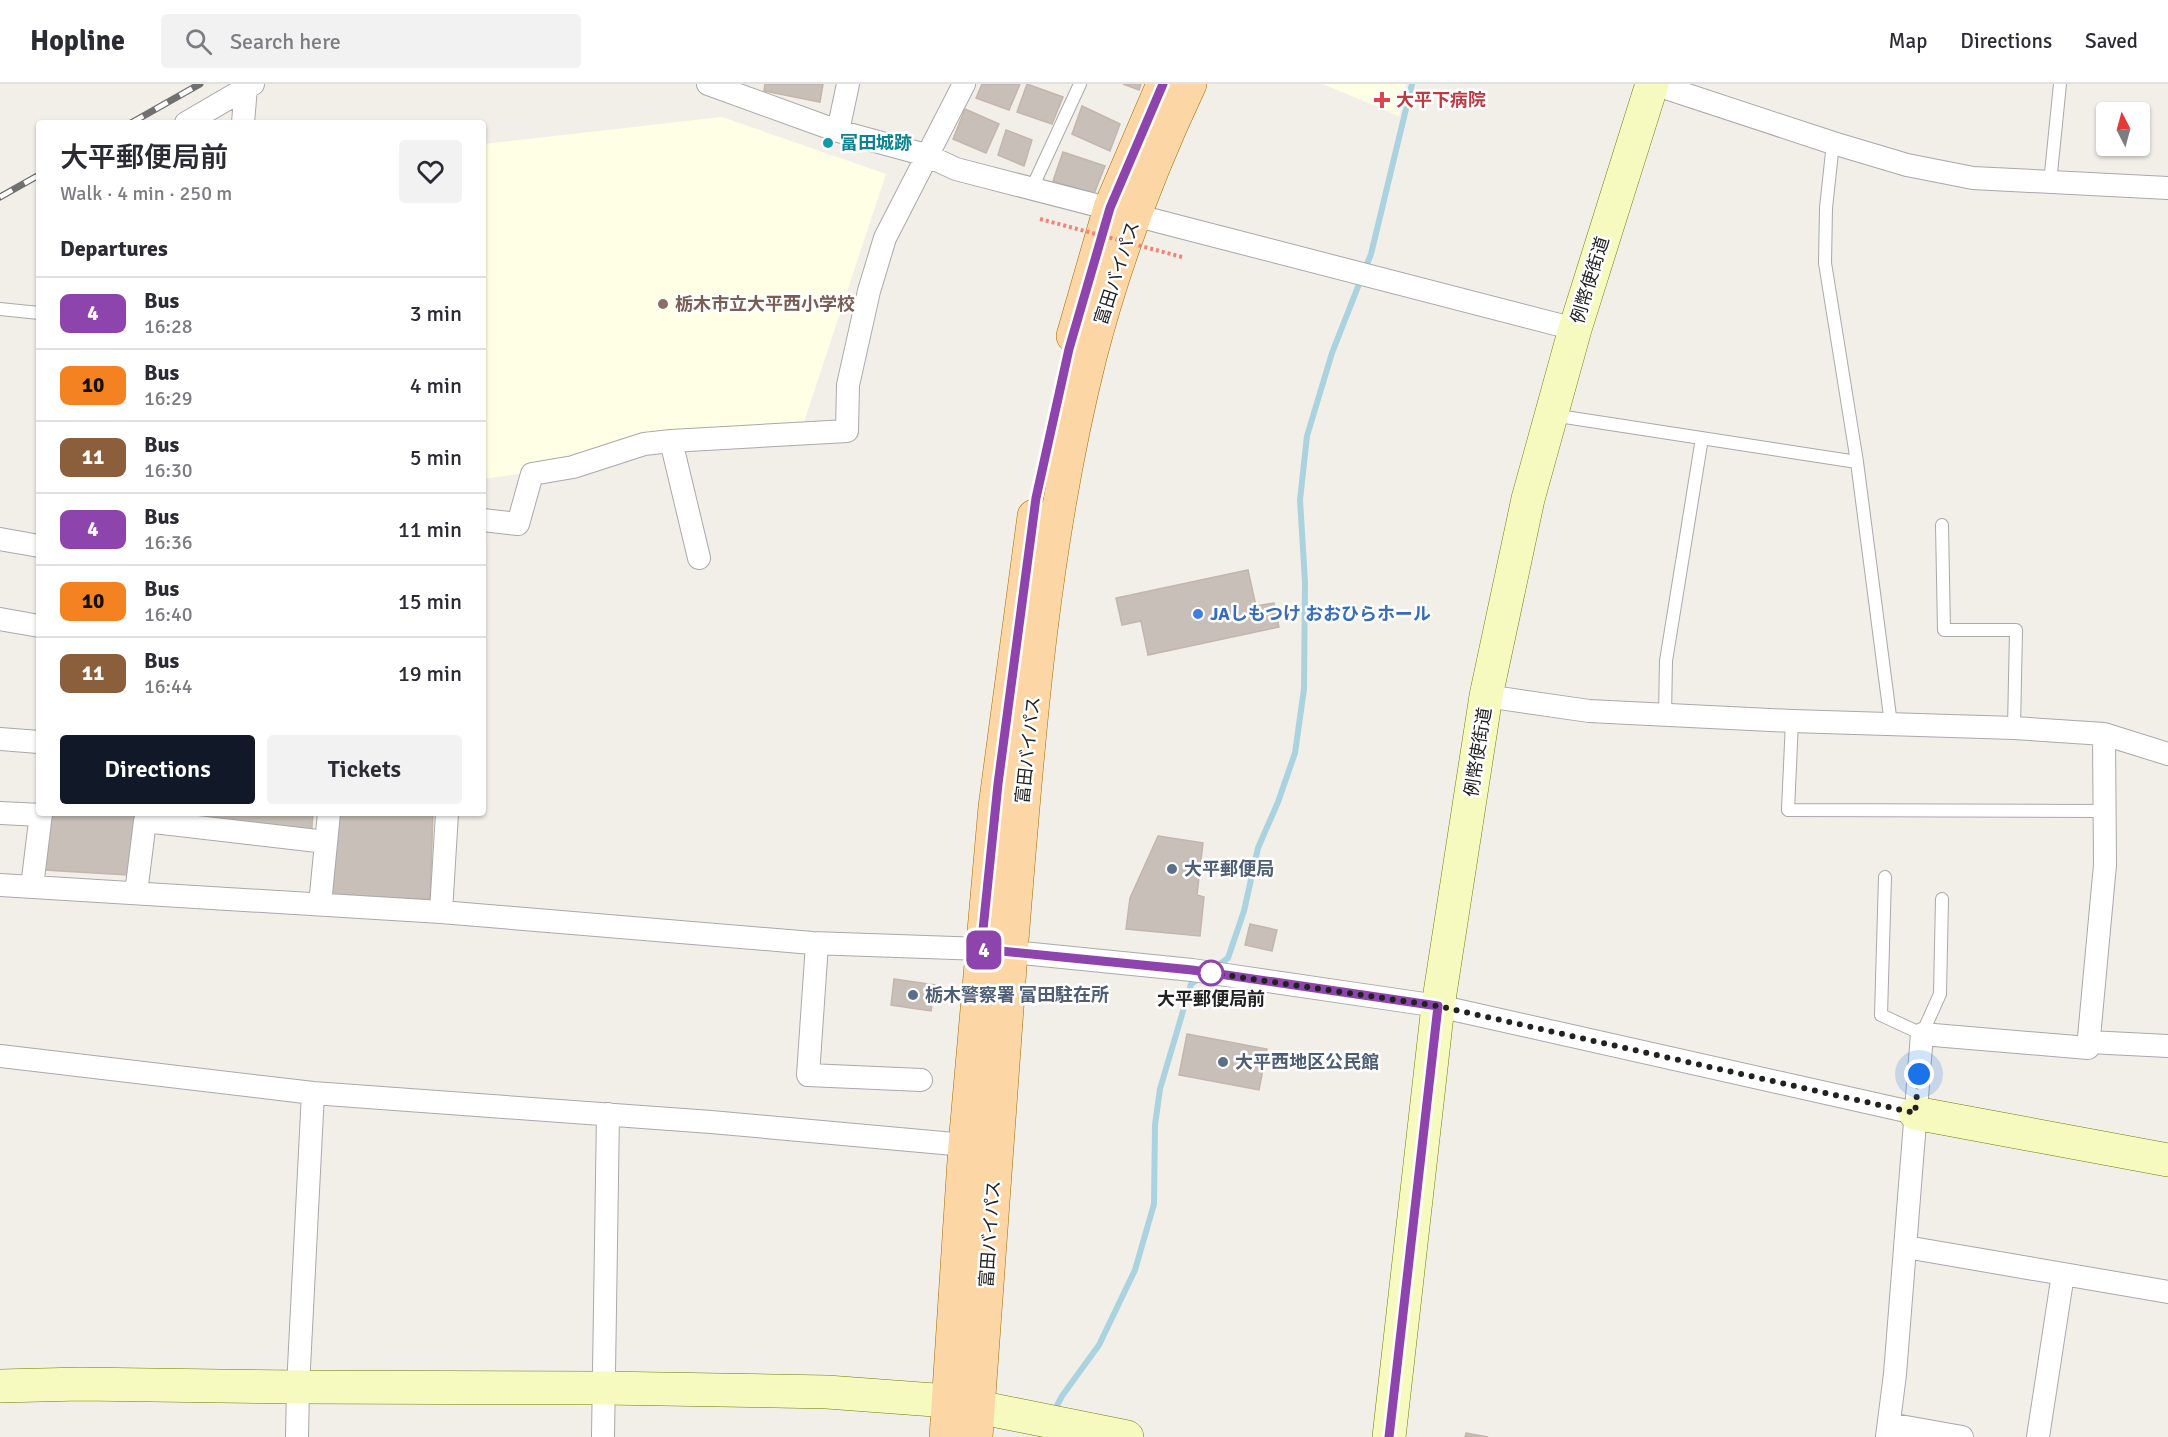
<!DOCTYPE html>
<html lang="en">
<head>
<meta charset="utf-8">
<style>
  :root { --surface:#fff; --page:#f2f2f3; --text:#2b2b33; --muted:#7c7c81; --line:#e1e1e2; --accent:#111827 }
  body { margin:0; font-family:Signika,"Noto Sans JP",sans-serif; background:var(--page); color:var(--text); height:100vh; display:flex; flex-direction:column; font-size:22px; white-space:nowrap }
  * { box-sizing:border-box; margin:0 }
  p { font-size:20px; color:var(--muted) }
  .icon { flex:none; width:33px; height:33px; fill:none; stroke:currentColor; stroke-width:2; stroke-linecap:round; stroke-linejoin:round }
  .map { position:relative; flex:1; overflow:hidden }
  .sheet { position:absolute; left:36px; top:36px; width:450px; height:696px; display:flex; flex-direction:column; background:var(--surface); border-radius:6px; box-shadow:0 2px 4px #0004 }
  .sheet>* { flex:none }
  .badge { padding:0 12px; border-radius:9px; font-size:21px; line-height:39px }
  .needle { width:39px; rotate:354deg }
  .controls { position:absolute; left:2096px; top:18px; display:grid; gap:12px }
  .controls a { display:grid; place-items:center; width:54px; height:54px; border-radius:6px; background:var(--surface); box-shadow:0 2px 4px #0004; font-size:30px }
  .you { position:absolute; width:30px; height:30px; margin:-15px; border:4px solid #fff; border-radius:50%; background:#1a73e8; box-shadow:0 0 0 9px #1a73e833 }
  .map>.badge { position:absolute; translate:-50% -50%; box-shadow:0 0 0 3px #fff }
  h2 { padding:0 24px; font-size:22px; line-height:54px }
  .round { display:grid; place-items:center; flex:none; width:63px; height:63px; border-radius:6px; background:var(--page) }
  .head { display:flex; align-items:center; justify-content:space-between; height:102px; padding:0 24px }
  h1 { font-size:28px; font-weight:600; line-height:45px }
  .button { display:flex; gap:12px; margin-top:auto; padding:12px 24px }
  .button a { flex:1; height:69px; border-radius:6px; background:var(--accent); color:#fff; font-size:24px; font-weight:600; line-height:69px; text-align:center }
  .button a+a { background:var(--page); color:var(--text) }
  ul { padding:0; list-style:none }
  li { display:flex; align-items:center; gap:18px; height:72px; padding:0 24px; border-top:2px solid var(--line) }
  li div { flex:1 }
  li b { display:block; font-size:22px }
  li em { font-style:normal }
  li .badge { min-width:66px; font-weight:700; text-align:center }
  header { display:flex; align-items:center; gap:36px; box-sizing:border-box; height:84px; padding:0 30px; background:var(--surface); border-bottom:2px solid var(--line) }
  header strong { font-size:28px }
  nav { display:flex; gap:33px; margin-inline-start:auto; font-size:21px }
  .search { width:420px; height:54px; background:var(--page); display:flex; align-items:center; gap:15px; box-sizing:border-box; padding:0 21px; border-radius:6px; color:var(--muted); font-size:22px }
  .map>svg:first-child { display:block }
  .education { fill:#ffffe5 }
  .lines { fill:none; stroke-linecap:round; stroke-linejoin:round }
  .stream { stroke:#aad3df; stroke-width:6 }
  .building { fill:#c7bfb8; stroke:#c4b6ab; stroke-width:1.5 }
  .lane-casing { stroke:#a9a9a9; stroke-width:14 }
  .street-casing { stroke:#a9a9a9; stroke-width:24 }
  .secondary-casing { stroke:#707d05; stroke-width:34 }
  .primary-casing { stroke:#a06b00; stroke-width:34 }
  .lane { stroke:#fff; stroke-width:12 }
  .street { stroke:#fff; stroke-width:22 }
  .secondary { stroke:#f7fabf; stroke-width:33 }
  .primary { stroke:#fcd6a4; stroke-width:33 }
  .rail-casing { stroke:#707070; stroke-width:7 }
  .rail { stroke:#fff; stroke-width:4.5; stroke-dasharray:14; stroke-linecap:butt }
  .path-bridge { stroke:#fa8072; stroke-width:4; stroke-dasharray:3 3; stroke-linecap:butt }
  .line-casing { stroke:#fff; stroke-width:14 }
  .line { stroke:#8e44ad; stroke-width:9 }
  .walk { stroke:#222; stroke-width:6; stroke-dasharray:0 10.8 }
  .health-dot { fill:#e0444e; stroke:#fff; stroke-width:2 }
  .culture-dot { fill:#0f9aa8; stroke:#fff; stroke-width:2 }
  .education-dot { fill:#8d6e63; stroke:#fff; stroke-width:2 }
  .shop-dot { fill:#3f7fe0; stroke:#fff; stroke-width:2 }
  .service-dot { fill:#5c6f8a; stroke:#fff; stroke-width:2 }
  .stop-dot { fill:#fff; stroke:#8e44ad; stroke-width:3 }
  .labels { text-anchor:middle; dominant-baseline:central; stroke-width:5; stroke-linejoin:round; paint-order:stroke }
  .health-label { font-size:18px; font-weight:bold; fill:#be3a42; stroke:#fff; text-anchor:start }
  .culture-label { font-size:18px; font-weight:bold; fill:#0d838f; stroke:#fff; text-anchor:start }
  .street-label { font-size:18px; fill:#222; stroke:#fff }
  .education-label { font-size:18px; font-weight:bold; fill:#785e54; stroke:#fff; text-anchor:start }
  .shop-label { font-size:18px; font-weight:bold; fill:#366cbe; stroke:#fff; text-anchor:start }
  .service-label { font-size:18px; font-weight:bold; fill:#4e5e75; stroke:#fff; text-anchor:start }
  .stop-label { font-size:18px; font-weight:bold; fill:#222; stroke:#fff }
</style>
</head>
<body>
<header>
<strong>Hopline</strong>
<div class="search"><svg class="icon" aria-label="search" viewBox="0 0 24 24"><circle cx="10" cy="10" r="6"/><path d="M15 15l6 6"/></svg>Search here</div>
<nav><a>Map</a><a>Directions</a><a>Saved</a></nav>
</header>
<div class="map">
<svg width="2168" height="1353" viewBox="0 0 2168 1353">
  <rect width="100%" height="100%" fill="#f2efe9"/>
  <path class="education" d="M1323 0H1406L1399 32Z
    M722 33 886 90 800 350 483 395V60Z"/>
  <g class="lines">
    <path class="stream" d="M1365 185 1371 170 1412 0
      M1216 883 1228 874 1244 827 1258 764 1278 718 1295 669 1304 605 1305 498 1300 416 1307 352 1332 269 1361 195
      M1053 1329 1062 1312 1099 1261 1135 1186 1154 1120 1155 1041 1160 1005 1191 900 1200 894"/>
  </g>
  <path class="building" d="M765 0H823L820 18 764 7Z
    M982 0H1020L1009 26 976 14Z
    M1027 0 1063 13 1052 40 1017 28Z
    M1123 0H1141L1139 6Z
    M1082 22 1120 40 1110 67 1072 50Z
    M965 25 999 40 986 69 953 55Z
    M1006 46 1032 56 1024 82 998 71Z
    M1063 68 1105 82 1094 110 1053 97Z
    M1248 486 1256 522 1274 519 1279 543 1148 571 1141 537 1122 541 1116 514Z
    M51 729H139L128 791 44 786Z
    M180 729H313L311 756Z
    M335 729H433L430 815 329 812Z
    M1158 752 1203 759 1197 811 1204 813 1200 852 1126 845 1130 814Z
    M1250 840 1277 846 1272 867 1245 861Z
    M894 895 935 901 931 927 891 921Z
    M1187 950 1267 965 1259 1006 1179 991Z
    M1466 1349 1488 1353H1465Z"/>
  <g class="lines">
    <defs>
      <path id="lane" d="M1833 59 1826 124 1825 179 1857 378 1891 640
        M2050 99 2060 0
        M1032 104 1080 0
        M0 225 39 229
        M1552 331 1857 378
        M1942 441 1944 546H2016L2014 644
        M1665 632 1666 577 1702 354
        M1792 637 1788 726 2104 727
        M1885 793 1881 931 1922 950 1940 910 1942 815"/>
      <path id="street" d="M708 0 838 47 926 71 956 85 1575 245
        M1654 0 1833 59 1907 81 1973 94 2168 104
        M186 39 253 0
        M243 39 246 3
        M838 47 848 0
        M671 357 699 474
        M483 436 518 440 532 390 573 383 644 360 671 357 847 347 848 301 869 207 885 154 964 0
        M0 455 39 462
        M0 535 39 542
        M1486 612 1589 627 1792 637 2014 644 2104 650 2168 670
        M0 655 39 658
        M0 729 41 731
        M0 801 441 828 812 859 982 865 1192 886 1438 922 1915 1029
        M32 803 41 729
        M136 809 145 737 326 758
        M320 820 329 729
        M441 828 447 729
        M817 860 808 991 921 996
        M2089 958 2168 962
        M0 972 313 1009 711 1038 965 1061
        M1906 1163 2168 1208
        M1889 1340 1962 1353
        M297 1353 298 1303 313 1009
        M603 1353 608 1030
        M1887 1353 1895 1290 1922 950 2088 964 2105 781 2104 650
        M2038 1353 2063 1190"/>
      <path id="secondary" d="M1915 1029 2168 1076
        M0 1302 81 1300 298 1303 604 1304 827 1308 948 1317 1127 1353
        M1389 1353 1438 922 1486 612 1528 415 1575 245 1652 0"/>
      <path id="primary" d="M1073 252 1110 124 1163 0
        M946 1353 965 1061 995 723 1034 432
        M976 1353C987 1192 998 1031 1011 869 1027 670 1041 468 1090 273 1114 180 1149 87 1190 0"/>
    </defs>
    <use href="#lane" class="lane-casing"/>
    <use href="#street" class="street-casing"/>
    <use href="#secondary" class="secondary-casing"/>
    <use href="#primary" class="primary-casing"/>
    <use href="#lane" class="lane"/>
    <use href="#street" class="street"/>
    <use href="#secondary" class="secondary"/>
    <use href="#primary" class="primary"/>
    <defs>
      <path id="rail" d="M131 39 200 0
        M0 113 39 91"/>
    </defs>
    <use href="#rail" class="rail-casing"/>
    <use href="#rail" class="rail"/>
    <path class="path-bridge" d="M1040 135 1182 173"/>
  </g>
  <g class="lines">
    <defs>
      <path id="line" d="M1163 0 1110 124 1069 265 1036 414 998 700 981 865 1192 886 1438 922 1389 1353"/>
    </defs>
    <use href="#line" class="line-casing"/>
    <use href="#line" class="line"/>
    <path class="walk" d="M1211 889 1438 922 1915 1029 1919 990"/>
  </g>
  <path class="health-dot" d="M1379 7h6v6h6v6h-6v6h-6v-6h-6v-6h6z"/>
  <circle class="culture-dot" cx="828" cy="59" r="6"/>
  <circle class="education-dot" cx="663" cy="220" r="6"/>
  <circle class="shop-dot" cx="1198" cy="530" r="6"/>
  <g class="service-dot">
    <circle cx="1172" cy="785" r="6"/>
    <circle cx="913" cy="911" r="6"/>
    <circle cx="1223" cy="978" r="6"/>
  </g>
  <circle class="stop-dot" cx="1211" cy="889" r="12"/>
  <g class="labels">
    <g class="health-label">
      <text x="1396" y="16">大平下病院</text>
    </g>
    <g class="culture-label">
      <text x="840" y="59">富田城跡</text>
    </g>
    <g class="street-label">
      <text transform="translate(1117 189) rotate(-72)">富田バイパス</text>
      <text transform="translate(1590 196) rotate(-73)">例幣使街道</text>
      <text transform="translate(1028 666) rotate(-84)">富田バイパス</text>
      <text transform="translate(1478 668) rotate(-81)">例幣使街道</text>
      <text transform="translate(990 1150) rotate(-86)">富田バイパス</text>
    </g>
    <g class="education-label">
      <text x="675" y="220">栃木市立大平西小学校</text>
    </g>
    <g class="shop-label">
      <text x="1210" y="530">JAしもつけ おおひらホール</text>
    </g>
    <g class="service-label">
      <text x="1184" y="785">大平郵便局</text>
      <text x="925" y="911">栃木警察署 富田駐在所</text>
      <text x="1235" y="978">大平西地区公民館</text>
    </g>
    <g class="stop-label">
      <text x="1211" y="915">大平郵便局前</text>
    </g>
  </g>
</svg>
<div class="controls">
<a><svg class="needle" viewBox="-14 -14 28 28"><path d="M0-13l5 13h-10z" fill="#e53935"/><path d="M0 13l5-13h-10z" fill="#7c7c81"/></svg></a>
</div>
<div class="you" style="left:1919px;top:990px"></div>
<b class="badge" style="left:984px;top:866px;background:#8e44ad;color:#fff">4</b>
<section class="sheet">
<div class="head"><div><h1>大平郵便局前</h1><p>Walk · 4 min · 250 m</p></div><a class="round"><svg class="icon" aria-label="heart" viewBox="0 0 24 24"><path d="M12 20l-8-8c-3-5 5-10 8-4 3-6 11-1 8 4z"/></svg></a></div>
<h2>Departures</h2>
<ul>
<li><span class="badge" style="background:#8e44ad;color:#fff">4</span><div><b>Bus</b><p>16:28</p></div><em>3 min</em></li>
<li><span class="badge" style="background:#f58220;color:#111">10</span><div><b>Bus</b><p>16:29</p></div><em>4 min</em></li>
<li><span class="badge" style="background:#8b5e3c;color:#fff">11</span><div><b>Bus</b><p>16:30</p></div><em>5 min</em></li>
<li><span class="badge" style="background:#8e44ad;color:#fff">4</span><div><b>Bus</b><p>16:36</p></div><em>11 min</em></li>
<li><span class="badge" style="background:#f58220;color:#111">10</span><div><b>Bus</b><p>16:40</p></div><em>15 min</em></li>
<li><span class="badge" style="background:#8b5e3c;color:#fff">11</span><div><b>Bus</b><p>16:44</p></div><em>19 min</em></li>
</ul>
<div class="button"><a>Directions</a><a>Tickets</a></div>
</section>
</div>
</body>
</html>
